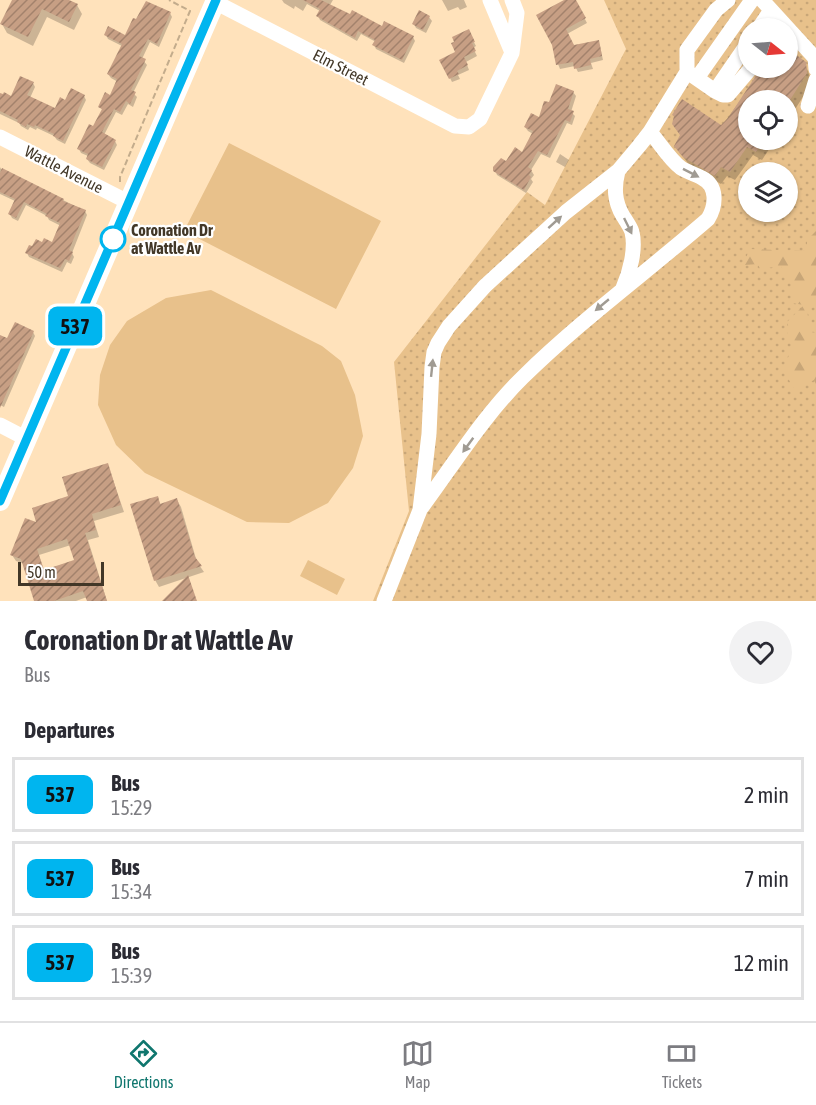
<!DOCTYPE html>
<html lang="en">
<head>
<meta charset="utf-8">
<style>
  :root { --surface:#fff; --page:#f2f2f3; --text:#2b2b33; --muted:#7c7c81; --line:#e1e1e2; --accent:#0f766e }
  body { margin:0; font-family:"Asap Condensed",sans-serif; background:var(--page); color:var(--text); height:100vh; display:flex; flex-direction:column; font-size:22px; white-space:nowrap }
  * { box-sizing:border-box; margin:0 }
  p { font-size:20px; color:var(--muted) }
  .icon { flex:none; width:33px; height:33px; fill:none; stroke:currentColor; stroke-width:2; stroke-linecap:round; stroke-linejoin:round }
  .map { position:relative; height:601px; overflow:hidden }
  .sheet { display:flex; flex-direction:column; background:var(--surface); flex:1 }
  .sheet>* { flex:none }
  .badge { padding:0 12px; border-radius:9px; font-size:21px; line-height:39px }
  .needle { width:39px; rotate:107deg }
  .controls { position:absolute; left:738px; top:18px; display:grid; gap:12px }
  .controls a { display:grid; place-items:center; width:60px; height:60px; border-radius:50%; background:var(--surface); box-shadow:0 2px 4px #0004; font-size:30px }
  .scale { position:absolute; left:18px; bottom:15px; width:86px; box-sizing:border-box; padding-left:6px; border:3px solid #423727; border-top:0; font-size:16px; line-height:21px; white-space:nowrap; color:#423727; -webkit-text-stroke:4px #fff; paint-order:stroke }
  .map>.badge { position:absolute; translate:-50% -50%; box-shadow:0 0 0 3px #fff }
  h2 { padding:0 24px; font-size:22px; line-height:54px }
  .round { display:grid; place-items:center; flex:none; width:63px; height:63px; border-radius:32px; background:var(--page) }
  .headline { display:flex; align-items:center; justify-content:space-between; height:102px; padding:0 24px }
  h1 { font-size:28px; font-weight:700; line-height:45px }
  ul { padding:0; list-style:none }
  li { display:flex; align-items:center; gap:18px; height:75px; margin:0 12px 9px; padding:0 12px; border:3px solid var(--line); border-radius:0px }
  li div { flex:1 }
  li b { display:block; font-size:22px }
  li em { font-style:normal }
  li .badge { min-width:66px; font-weight:700; text-align:center }
  .tab-bar { display:flex; justify-content:space-around; align-items:center; height:84px; border-top:2px solid var(--line); background:var(--surface); font-size:16px; color:var(--muted) }
  .tab-bar a { display:grid; justify-items:center; gap:3px }
  .tab-bar .active { color:var(--accent) }
  .map>svg:first-child { display:block }
  .green { fill:url(#green-dots); fill-rule:evenodd }
  .forest { fill:url(#forest-firs) }
  .pitch { fill:#e8c18b }
  .shadow { fill:#0003; fill-rule:evenodd }
  .building { fill:url(#building-hatch); fill-rule:evenodd }
  .lines { fill:none; stroke-linecap:round; stroke-linejoin:round }
  .path { stroke:#c3ac8c; stroke-width:2; stroke-dasharray:6 3; stroke-linecap:butt }
  .minor { stroke:#fff; stroke-width:15 }
  .major { stroke:#fff; stroke-width:20 }
  .oneway { fill:#a09b93 }
  .line-casing { stroke:#fff; stroke-width:14 }
  .line { stroke:#00b5ef; stroke-width:9 }
  .stop-dot { fill:#fff; stroke:#00b5ef; stroke-width:3 }
  .labels { text-anchor:middle; dominant-baseline:central; stroke-width:4.5; stroke-linejoin:round; paint-order:stroke }
  .street-label { font-size:16px; fill:#423727; stroke:#fff }
  .stop-label { font-size:16px; font-weight:bold; fill:#423727; stroke:#fff; text-anchor:start }
</style>
</head>
<body>
<div class="map">
<svg width="816" height="601" viewBox="0 0 816 601">
  <defs>
    <pattern id="green-dots" width="8" height="8" patternUnits="userSpaceOnUse" patternTransform="scale(1.5)"><rect width="8" height="8" fill="#e8c18b"/><path d="M2 2h.1M6 6h.1" fill="none" stroke="#c8a678" stroke-width="1.8" stroke-linecap="round"/></pattern>
    <pattern id="forest-firs" width="22" height="20" patternUnits="userSpaceOnUse" patternTransform="scale(1.5)"><rect width="22" height="20" fill="#e8c18b"/><path d="M5 1l3.5 6h-7zM16 11l3.5 6h-7z" fill="#c8a678"/></pattern>
    <pattern id="building-hatch" width="6" height="6" patternUnits="userSpaceOnUse" patternTransform="scale(1.5)"><rect width="6" height="6" fill="#c79f84"/><path d="M-1 1l2-2M0 6l6-6M5 7l2-2" fill="none" stroke="#a3826c"/></pattern>
  </defs>
  <rect width="100%" height="100%" fill="#ffe2bb"/>
  <path class="green" d="M604 0H816V601H373L409 511 394 362 527 192 545 205 626 49ZM748 28H788V68H748ZM748 100H788V140H748ZM748 172H788V212H748Z"/>
  <path class="forest" d="M816 231V305L807 311 811 332 816 333V384L814 380 795 390C780 368 785 362 797 341L788 339 787 322 804 305 792 303 791 280 786 277 781 266 760 269 758 264 744 265 749 249 807 251V240Z"/>
  <path class="pitch" d="M229 143 381 221 336 309 184 231Z
    M211 290 322 346 341 361 355 395 363 436 353 468 328 503 289 523 247 522 145 473 116 445 98 405 100 375 110 345 127 321 166 298Z
    M308 560 345 579 337 595 300 576Z"/>
  <path class="shadow" d="M13 0H66L77 5 82 14 74 30 47 17 33 46 7 33 2 24Z
    M282 0H333L330 5 331 7 383 28 413 37 415 41 404 63 376 49 374 45 376 42 361 34 357 41 320 20 318 16 320 11 307 4 303 11 295 6 294 9 284 3Z
    M442 0H464L467 7 460 10 458 7 448 11Z
    M567 0H575L587 23 567 34 574 46 598 42 600 46 603 60 591 63 593 69 578 72 575 66 560 69 558 64Z
    M170 13 172 17 159 47 150 42 142 59 147 65 133 93 137 97 133 107 128 104 122 115 116 112 104 135 115 141 117 145 104 170 90 163 87 159 88 156 81 153 79 149 94 128 103 111 100 107 110 97 118 82 111 78 108 74 122 46 108 39 106 35 125 37Z
    M429 17 432 21 426 33 416 28 414 24Z
    M468 31 476 46 473 48 477 56 466 62 469 70 458 75 460 79 452 82 441 60 457 53Z
    M788 51 803 61 808 71 812 83 788 120V100H748V140H775L762 160 753 155 735 180 727 176 721 184 690 166 675 146 681 136 673 124 675 118 673 115 721 127 764 68H788Z
    M33 83 35 87 30 98 55 110 66 102 84 96 86 100 65 144 57 140 54 136 37 128 36 130 30 127 28 130 21 126 19 123 0 114V94L11 98Z
    M573 92 576 96 571 112 575 116 572 125 567 123 550 158 541 154 531 170 534 175 531 179 533 182 526 193 497 175 495 170 523 154 533 134 528 131 525 127 540 119 550 104Z
    M560 154 569 160 565 167 556 162Z
    M0 167 1 169 85 211 87 215 72 253 74 257 71 264 67 262 62 272 29 257 27 253 43 244H53L61 226 49 220 47 216 26 205 18 221 12 218 10 214 15 201 0 194Z
    M33 332 35 336 4 407 0 405V362Z
    M108 465 124 512 94 521 99 537 88 540 107 601H88L87 597 76 601H36L25 564 16 561 12 555 38 524ZM71 545 76 561 44 571 39 555Z
    M157 497 161 505 177 500 181 507 197 562 204 572 159 587 155 580Z"/>
  <path class="building" d="M12 0H69L78 4 69 22 42 9 28 37 0 24Z
    M303 0H321L350 14 352 10 382 26 384 21 414 36 402 60 372 45 375 40 358 31 355 38 316 16 320 9Z
    M564 0H576L586 18 566 29 574 45 599 40 602 56 590 59 591 65 574 69 573 62 556 65 552 45 536 15Z
    M146 1 171 12 157 44 148 39 139 56 146 59 131 90 136 92 130 104 126 101 120 112 114 109 102 132 116 140 102 167 86 159 88 154 77 149 89 124 93 126 102 109 98 107 105 92 110 95 117 79 107 74 122 44 104 35 108 26 125 35 133 18 136 19Z
    M419 10 430 16 423 30 412 24Z
    M469 29 475 42 472 43 476 51 464 57 468 65 457 71 459 74 449 79 439 60 455 52 451 43 454 42 452 37Z
    M788 49 806 62 807 73 790 100H748V140H764L756 152 747 147 730 172 721 167 715 176 683 157 674 146 680 135 672 124 674 116 672 115 682 99 721 125 728 118 761 68H788Z
    M20 76 34 82 27 95 55 108 60 97 65 100 71 88 85 95 63 141 53 136 54 134 35 125 34 127 27 124 26 127 17 122 18 120 0 111V93L3 94 4 92 11 96Z
    M556 84 574 91 568 109 574 111 570 122 565 120 547 155 538 151 528 167 532 170 529 175 531 177 524 190 493 171V167L501 158 506 161 515 147 522 152 533 131 524 127 531 113 539 117 544 101 549 102Z
    M2 168 64 199 63 201 86 210 69 250 73 252 69 261 65 259 60 268 25 253 29 245 32 246 36 239 42 242 44 238 52 242 60 223 45 216 47 214 24 202 16 218 8 214 15 199 0 192V173Z
    M15 322 34 331 0 408V335L7 338Z
    M108 463 121 505 92 514 96 530 85 533 107 601H87L83 591 54 601H34L21 559 10 555 25 518 36 522 32 508 68 496 62 477ZM67 539 74 560 44 570 37 549Z
    M158 496 160 504 177 498 195 557 202 566 154 581 130 504Z
    M188 575 197 601H162Z"/>
  <g class="lines">
    <path class="path" d="M120 182V177L190 11 169 0"/>
    <path class="minor" d="M490 0 511 50
      M762 0 815 58 816 69
      M215 2 455 126 469 127 480 119 512 53 517 13 512 0
      M759 28 771 10
      M689 73 715 91 748 43
      M697 78 752 0
      M715 91 723 95H728L751 68
      M808 106 816 80
      M0 137 128 202
      M618 171C614 187 614 201 623 216 626 221 630 226 632 232 636 249 630 272 623 288
      M0 425 27 439
      M422 507C454 464 484 415 523 377 581 320 647 272 708 219 716 206 718 186 702 178 695 174 687 172 681 168 669 159 660 143 650 132
      M384 601 420 510 429 434 432 367 434 352 438 343 449 326 485 286 566 212 618 171 639 146 650 132 687 72V50L716 10 728 0"/>
    <path class="major" d="M0 501 216 0"/>
  </g>
  <defs><path id="oneway-solid" d="M-6-.8H1V-3.2L6.5 0L1 3.2V.8H-6Z" transform="scale(1.5)"/></defs>
  <g class="oneway">
    <use href="#oneway-solid" transform="translate(691 173) rotate(27)"/>
    <use href="#oneway-solid" transform="translate(555 222) rotate(-42)"/>
    <use href="#oneway-solid" transform="translate(628 226) rotate(64)"/>
    <use href="#oneway-solid" transform="translate(602 305) rotate(140)"/>
    <use href="#oneway-solid" transform="translate(432 368) rotate(-84)"/>
    <use href="#oneway-solid" transform="translate(468 445) rotate(126)"/>
  </g>
  <g class="lines">
    <defs>
      <path id="line" d="M0 501 216 0"/>
    </defs>
    <use href="#line" class="line-casing"/>
    <use href="#line" class="line"/>
  </g>
  <circle class="stop-dot" cx="113" cy="239" r="12"/>
  <g class="labels">
    <g class="street-label">
      <text transform="translate(341 67) rotate(27)">Elm Street</text>
      <text transform="translate(64 169) rotate(27)">Wattle Avenue</text>
    </g>
    <g class="stop-label">
      <text x="131" y="230">Coronation Dr<tspan x="131" dy="18">at Wattle Av</tspan></text>
    </g>
  </g>
</svg>
<div class="controls">
<a><svg class="needle" viewBox="-14 -14 28 28"><path d="M0-13l5 13h-10z" fill="#e53935"/><path d="M0 13l5-13h-10z" fill="#7c7c81"/></svg></a>
<a><svg class="icon" aria-label="locate" viewBox="0 0 24 24"><circle cx="12" cy="12" r="6"/><path d="M12 2v4M12 18v4M2 12h4M18 12h4"/></svg></a>
<a><svg class="icon" aria-label="layers" viewBox="0 0 24 24"><path d="M12 4l9 5-9 5-9-5zM3 14l9 5 9-5"/></svg></a>
</div>
<div class="scale">50 m</div>
<b class="badge" style="left:75px;top:326px;background:#00b5ef;color:#111">537</b>
</div>
<section class="sheet">
<div class="headline"><div><h1>Coronation Dr at Wattle Av</h1><p>Bus</p></div><a class="round"><svg class="icon" aria-label="heart" viewBox="0 0 24 24"><path d="M12 20l-8-8c-3-5 5-10 8-4 3-6 11-1 8 4z"/></svg></a></div>
<h2>Departures</h2>
<ul>
<li><span class="badge" style="background:#00b5ef;color:#111">537</span><div><b>Bus</b><p>15:29</p></div><em>2 min</em></li>
<li><span class="badge" style="background:#00b5ef;color:#111">537</span><div><b>Bus</b><p>15:34</p></div><em>7 min</em></li>
<li><span class="badge" style="background:#00b5ef;color:#111">537</span><div><b>Bus</b><p>15:39</p></div><em>12 min</em></li>
</ul>
</section>
<nav class="tab-bar">
<a class="active"><svg class="icon" aria-label="directions" viewBox="0 0 24 24"><path d="M12 3l9 9-9 9-9-9zM9 14v-3h6M13 9l2 2-2 2"/></svg>Directions</a>
<a><svg class="icon" aria-label="map" viewBox="0 0 24 24"><path d="M3 6l6-2 6 2 6-2v14l-6 2-6-2-6 2zM9 4v14M15 6v14"/></svg>Map</a>
<a><svg class="icon" aria-label="tickets" viewBox="0 0 24 24"><path d="M3 7h18v10H3zM15 7v10"/></svg>Tickets</a>
</nav>
</body>
</html>
